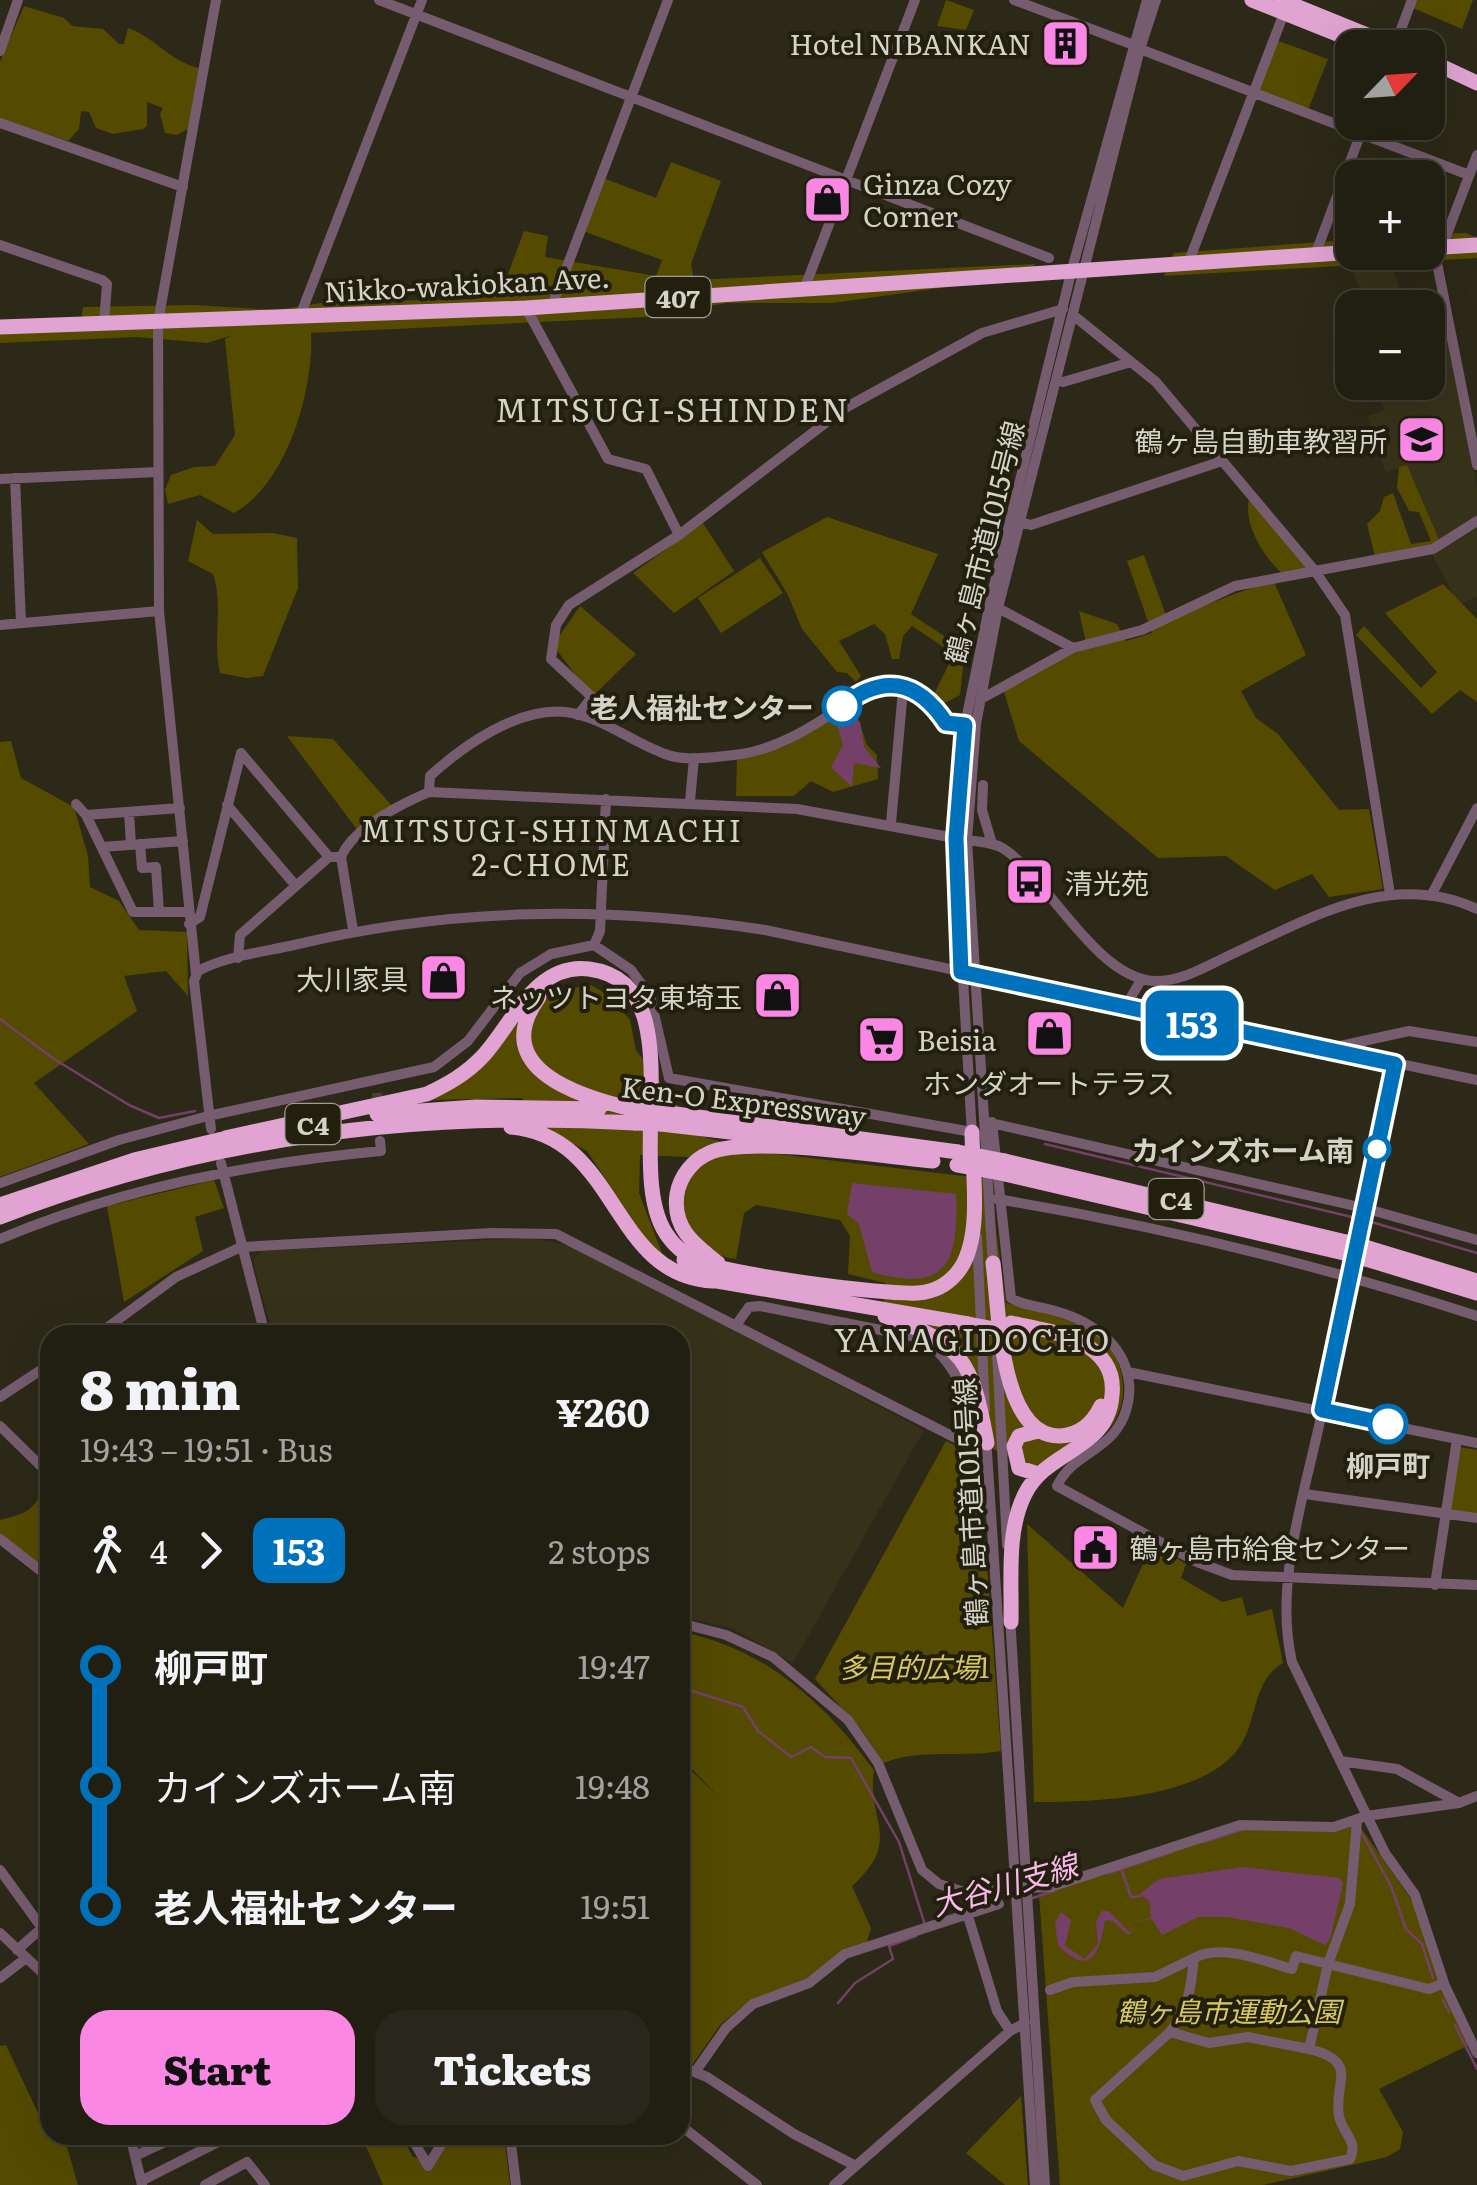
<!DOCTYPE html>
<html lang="en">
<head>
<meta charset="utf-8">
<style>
  :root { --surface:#211f12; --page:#29271b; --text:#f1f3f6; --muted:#a2a29f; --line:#3e3d32; --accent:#fb87e5 }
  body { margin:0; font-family:Literata,"Noto Sans JP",serif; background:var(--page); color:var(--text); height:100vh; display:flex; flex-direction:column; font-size:38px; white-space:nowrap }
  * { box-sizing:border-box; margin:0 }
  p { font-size:32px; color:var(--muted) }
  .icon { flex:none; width:55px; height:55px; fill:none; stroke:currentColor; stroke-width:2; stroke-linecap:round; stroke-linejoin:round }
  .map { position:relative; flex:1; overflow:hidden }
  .sheet { position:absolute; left:40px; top:1325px; width:650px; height:820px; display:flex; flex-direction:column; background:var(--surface); border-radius:30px; box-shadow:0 10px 40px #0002,0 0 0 2px var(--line) }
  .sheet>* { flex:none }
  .badge { padding:0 20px; border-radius:15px; font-size:35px; line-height:65px }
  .needle { width:65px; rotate:65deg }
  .controls { position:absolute; left:1335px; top:30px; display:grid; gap:20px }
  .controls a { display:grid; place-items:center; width:110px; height:110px; border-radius:20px; background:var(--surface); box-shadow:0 10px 40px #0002,0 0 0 2px var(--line); font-size:50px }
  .map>.badge { position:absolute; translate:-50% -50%; box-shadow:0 0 0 5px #fff }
  .legs { display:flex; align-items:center; gap:15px; height:110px; padding:0 40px; font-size:32px }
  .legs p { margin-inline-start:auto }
  .headline { display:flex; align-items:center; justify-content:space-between; height:170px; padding:0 40px }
  h1 { font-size:55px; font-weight:800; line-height:75px }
  .action { display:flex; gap:20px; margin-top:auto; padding:20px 40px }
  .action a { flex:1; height:115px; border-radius:30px; background:var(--accent); color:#111; font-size:40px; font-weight:800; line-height:115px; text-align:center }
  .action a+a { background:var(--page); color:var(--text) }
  ul { padding:0 40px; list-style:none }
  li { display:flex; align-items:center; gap:35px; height:120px; font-size:38px }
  li i { display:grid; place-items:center; width:15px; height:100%; margin:0 12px; background:currentColor }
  li i::after { content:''; width:25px; height:25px; margin:-12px; border:8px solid; border-radius:50%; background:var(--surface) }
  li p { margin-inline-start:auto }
  li:first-child i { background:linear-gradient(#0000 50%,currentColor 0) }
  li:last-child i { background:linear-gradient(currentColor 50%,#0000 0) }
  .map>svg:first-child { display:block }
  .built { fill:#36321a }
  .green { fill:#544b00 }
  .water { fill:#74406a }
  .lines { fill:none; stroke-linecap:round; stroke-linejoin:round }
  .stream { stroke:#74406a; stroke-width:2.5 }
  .minor-tunnel { stroke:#454232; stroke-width:10; stroke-dasharray:10 5; stroke-linecap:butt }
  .minor { stroke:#755c6f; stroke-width:10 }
  .highway { stroke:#e0a3d2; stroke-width:15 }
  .highway-bridge { stroke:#e0a3d2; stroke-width:15 }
  .line-1-casing { stroke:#fff; stroke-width:22 }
  .line-1 { stroke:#0072bc; stroke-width:15 }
  .stop-1-dot { fill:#fff; stroke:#0072bc; stroke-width:5 }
  .labels { text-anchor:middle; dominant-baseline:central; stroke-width:8; stroke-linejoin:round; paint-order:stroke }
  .shield { fill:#221f0e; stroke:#9f9d90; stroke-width:2.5 }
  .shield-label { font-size:25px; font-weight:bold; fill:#d4d3c8 }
  .poi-label { font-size:28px; fill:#d4d3c8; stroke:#221f0e; text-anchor:end }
  .street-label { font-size:28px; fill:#d4d3c8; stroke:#221f0e }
  .stop-label { font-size:28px; font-weight:bold; fill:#d4d3c8; stroke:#221f0e; text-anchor:end }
  .park-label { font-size:28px; font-style:italic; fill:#d7c862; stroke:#221f0e }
  .neighbourhood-label { font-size:30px; letter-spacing:2.5px; fill:#d4d3c8; stroke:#221f0e }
  .water-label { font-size:30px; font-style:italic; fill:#fab9ec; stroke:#221f0e }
  .quarter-label { font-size:32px; letter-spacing:2.5px; fill:#d4d3c8; stroke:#221f0e }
</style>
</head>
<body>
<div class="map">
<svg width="1477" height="2185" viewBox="0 0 1477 2185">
  <rect width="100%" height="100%" fill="#2c2918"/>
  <path class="built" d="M1392 265 1405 307H1365L1352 268Z
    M1444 316 1477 487V596L1459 605 1431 553 1442 548 1407 465 1386 472 1367 416 1384 410 1376 383 1428 382V322Z
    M531 1238 575 1247 924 1430 793 1663 732 1628 680 1617V1335H273L255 1269 254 1259 262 1251Z"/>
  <path class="green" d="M946 0 974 10 966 30 937 26Z
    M1416 0H1473L1462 29 1413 8Z
    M24 6 64 18 72 26 103 29 119 44H124L128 28C156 38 169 61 199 68L188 129 177 135 165 133 160 114 163 108 147 102V126L143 129 113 134 96 128 89 112 81 111 79 129 68 141 0 119V62Z
    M1276 40 1328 59 1308 110 1257 90Z
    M671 162 721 181 691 264 694 280 1035 264 1030 282 976 283 832 303H727L646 317 311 333C314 390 287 484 234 513L200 495 168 504 165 490 171 475 194 467 215 466 235 435 225 339 233 335 207 343 136 337 0 343V325L81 322 83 307 193 305 276 310 328 302 475 299 503 288 524 231 548 236 545 257 656 276 662 260 583 231 603 178 656 198Z
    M1466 233 1477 238V258L1164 276 1174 253 1335 241 1344 248 1352 241V252H1428V234Z
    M1407 465 1440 542 1375 557 1367 524 1380 511 1384 497 1393 493 1411 544 1431 541 1419 512 1409 511 1397 488 1399 467Z
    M1249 499 1307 568 1284 575C1264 558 1243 524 1249 499Z
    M827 517 938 554 911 614 965 650 960 695 939 706 932 698 954 654 912 626 903 636 899 659H892L885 634 874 624 839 641 861 676 856 682 847 673 837 672 802 629 788 595 762 552Z
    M197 520 213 534 273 533 297 538 298 588 263 676 246 678 220 673C212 639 224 607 213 574L188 561Z
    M703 523 734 571 674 613 633 573Z
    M1144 555 1167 618C1205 608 1236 590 1274 582L1306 655 1241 691 1256 718 1278 734 1339 810 1369 809 1383 889 1329 897 1312 874 1275 890 1226 856 1158 858 1019 741 1004 692 1034 669 1087 648 1079 611 1117 624 1126 641 1152 633 1127 561Z
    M760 558 783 593 721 633 698 598Z
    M1443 584 1477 619V702L1460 690 1432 714 1356 635 1364 626 1421 688 1437 672 1385 613Z
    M580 606 636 654 592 697 553 645Z
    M843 712 857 715 867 745 877 755 878 779 833 792 811 781 794 796H736L737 759 786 746Z
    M287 736 333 739 394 808 358 831Z
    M11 741 21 778 74 807 88 856 90 887 119 901 139 930 187 932 188 996 166 971 124 976 137 1011 34 1083 89 1144 0 1177V742Z
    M591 985 610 996 630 1020 636 1050 700 1136 759 1152 989 1179 1006 1303C1051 1314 1121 1326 1123 1385 1124 1401 1119 1417 1109 1429 1092 1447 1066 1460 1045 1474L973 1439C967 1355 956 1351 882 1320L885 1283 848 1274 850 1236 840 1220 756 1205 744 1213 736 1259C684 1253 659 1184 712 1158L640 1155 639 1193 662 1253 654 1252 587 1151 548 1131 522 1098 428 1100C474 1059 527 991 591 985Z
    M214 1180 224 1208 195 1217 203 1251 124 1302 107 1206Z
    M946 1441 972 1454 986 1553 1001 1751C962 1758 919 1748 884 1763L861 1729 815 1679Z
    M1459 1447 1477 1450V1514L1450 1510Z
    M44 1483 50 1484V1574L0 1536V1520C28 1513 36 1510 44 1483Z
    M1027 1524 1123 1608 1152 1544 1186 1564 1181 1578 1222 1602 1242 1597 1247 1616 1272 1609 1283 1663C1252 1680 1258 1722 1238 1749 1200 1800 1090 1802 1034 1802Z
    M680 1631C768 1651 821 1699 874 1770 866 1821 904 1839 852 1886L871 1928 867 1942 821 1974 742 2007 721 2024 692 2065 680 2060V1760L720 1798 680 1757Z
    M1248 1825H1359L1413 1902 1469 2045 1379 2089 1403 2132 1400 2149 1387 2157 1263 2185H1060L1039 1894Z
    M6 2045 38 2113 50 2117V2135H98L67 2147 78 2185H0V2046Z
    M1021 2096 1028 2185H1005L966 2153Z
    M361 2135H401L413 2157 424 2159 452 2135H504L510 2185H383Z"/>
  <path class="water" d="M846 714 860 722 864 747 881 768 854 763 852 787 831 767 843 745 837 724Z
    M852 1183 956 1194C959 1262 947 1294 872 1272L859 1224 847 1214Z
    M1242 1867 1340 1878 1343 1884 1330 1939 1325 1945 1289 1928 1227 1917H1198L1162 1935 1152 1919 1134 1922 1131 1934H1127L1113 1921 1105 1920C1100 1952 1091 1979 1058 1945L1055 1924 1061 1912 1071 1920 1065 1946 1085 1959 1098 1944 1096 1922 1102 1911H1109L1130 1933 1134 1922 1151 1918 1149 1901 1140 1894 1159 1879Z"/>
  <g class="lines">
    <path class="stream" d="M0 1019 54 1059 129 1105 159 1118 195 1111
      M1045 1144 1360 1219
      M1368 1221 1477 1253
      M680 1687 743 1707 758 1731 791 1757 811 1747 825 1757 851 1758 899 1842 925 1925
      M1360 1830 1391 1886 1406 1929 1422 1944 1433 1978
      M1204 1842 1244 1829
      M1122 1871 1131 1897 1141 1896
      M1109 1873 1172 1852
      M1033 1898 1054 1891
      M1443 2000 1449 2012
      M838 2003 855 1983 893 1959 889 1946 916 1936
      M1455 2025 1477 2069"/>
    <path class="minor-tunnel" d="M377 1093 380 1141"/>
    <path class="minor" d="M379 0 1049 258
      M1014 0 1131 44
      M1395 45 1412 0
      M1140 49 1469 175
      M0 51 18 0
      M0 123 183 187
      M0 245 102 280 107 284 104 323
      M1442 247 1477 155
      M1434 248 1477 465
      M1315 255 1365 122
      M1189 261 1284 13
      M805 287 915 0
      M552 306 668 0
      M526 308 608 459 646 469 679 535 845 408 982 333 1063 309
      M1073 315 1156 382 1315 571 1345 615 1390 894
      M300 316 422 0
      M1056 380 1063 382 1131 362
      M15 478 21 623
      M0 479 158 472
      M1020 522 1031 525 1222 461
      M998 608 1073 648
      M0 625 159 611
      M981 699 1073 648 1142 630 1235 586 1433 549 1477 521
      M578 715 592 697 551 659 556 625 569 605 679 535
      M241 753 329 857
      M983 785 982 810 992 844
      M429 792 430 776C464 745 518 707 566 712 603 717 631 742 665 754 685 762 712 757 734 755 772 751 807 731 838 709 850 701 861 687 876 684 904 679 932 702 946 723L965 725
      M690 801 694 758
      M76 804 86 815 133 912H188
      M227 805 296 886
      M129 812 131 845
      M86 815 180 808
      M891 823 903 690
      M967 840C979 842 994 842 1004 849 1046 876 1096 979 1155 981 1182 981 1203 968 1226 957 1305 921 1389 868 1477 909
      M140 844 142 868 156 867 159 912
      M102 847 183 841
      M1432 894 1477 808
      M189 924 200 917 241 753
      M353 930 341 857C353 828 401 804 429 792L797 809 955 838
      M594 945 600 931 606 799
      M238 958 240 935 329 857H341
      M196 974 159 611 158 322 216 0
      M1124 1009 1141 980
      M1331 1048 1409 1031 1477 1042
      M1395 1064C1370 1178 1347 1293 1323 1407 1307 1488 1273 1581 1292 1662L1385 1853 1415 1895 1445 1986 1477 2053
      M987 1122 1364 1208 1477 1240
      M992 1122 1011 1298C1022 1305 1035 1306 1048 1309 1086 1318 1125 1341 1129 1383 1131 1401 1125 1420 1113 1434 1094 1455 1070 1459 1057 1486L1197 1562 1232 1575 1477 1585
      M211 1129 194 981 198 971C226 956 263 952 294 945 451 907 606 906 765 930L1477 1080
      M972 1135 955 838 965 725 991 598 1072 269 1147 0
      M221 1163 265 1335
      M0 1183 119 1140 208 1116 434 1067 468 1041 520 973 551 954 594 945 631 970 650 996 669 1078 972 1132
      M997 1199C1159 1226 1321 1265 1477 1316
      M977 1237 985 1410
      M0 1239C120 1188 251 1163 381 1151L380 1141
      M993 1266 967 840 976 724 998 608 1140 49 1156 0
      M736 1325 749 1307 760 1306 921 1338C951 1356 981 1407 961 1441
      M97 1335 176 1277 241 1247 491 1233 556 1234 987 1454
      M997 1352 1007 1545
      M1128 1372 1477 1443
      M0 1397 50 1364
      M0 1426 50 1475
      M986 1437 1035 2185
      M1305 1494 1477 1518
      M0 1539 50 1578
      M1435 1585 1457 1439
      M1010 1617 1045 2185
      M680 1623 726 1635 773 1657 848 1720 878 1763 922 1870 939 1884 961 1891 1051 1887 1240 1825 1334 1827 1366 1816 1459 1803 1477 1796
      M1340 1761 1397 1769 1459 1803
      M1357 1821 1350 1904 1328 1964 1309 2049 1248 2037 1209 2043 1170 2032C1189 2008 1191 1987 1194 1958 1221 1943 1264 1961 1292 1969L1296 1956 1429 1989 1439 1985
      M0 1870 42 1928 17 1950
      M967 1913 997 2011 1010 2031 1025 2023
      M0 1933 50 1980
      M0 1978 26 1958
      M1050 1990 1073 1982 1155 1977 1194 1958
      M1170 2032 1095 2100 1106 2120 1154 2165 1183 2176 1238 2161 1291 2171 1350 2159C1359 2141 1342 2133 1339 2116 1333 2082 1361 2062 1309 2049
      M680 2066 707 2077 794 2134 856 2166
      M695 2072 726 2028 753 2004 809 1983 845 1954 999 1904
      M680 2125 757 2185
      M130 2135 142 2185
      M410 2135 428 2166 447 2135
      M510 2135 516 2185
      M135 2156 180 2135
      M141 2181 232 2135
      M205 2185 247 2162 265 2185
      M834 2185 1010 2031"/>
    <path class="highway" d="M1252 0 1372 48
      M1281 0 1399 48
      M1428 60 1477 83
      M1428 248 1477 245
      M0 327 526 308 1355 252
      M539 997C486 1070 584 1098 636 1110
      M661 1112 958 1152
      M377 1114 476 1107 599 1109
      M661 1124 825 1143
      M511 1127C619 1136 610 1276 713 1281
      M225 1138 427 1094C448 1084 466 1074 483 1056 512 1025 535 962 589 969 700 983 617 1176 670 1239 675 1246 686 1255 693 1259 722 1274 882 1295 918 1293 933 1292 947 1285 957 1273 984 1241 972 1171 972 1132
      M1005 1161 1346 1242
      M1005 1174 1344 1253
      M0 1205 134 1160 231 1137
      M0 1217C204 1138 418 1110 635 1123
      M1368 1248 1477 1281
      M1366 1259 1477 1293
      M684 1260 717 1281 968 1324
      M718 1263C694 1244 672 1228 677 1194 680 1176 693 1160 709 1153 747 1135 886 1157 933 1161
      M993 1263C999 1307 999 1437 1060 1436 1080 1435 1093 1423 1101 1406
      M885 1316C964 1344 972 1361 987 1443
      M1038 1474 1019 1468 1014 1446 1019 1436 1038 1431
      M1011 1622C1012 1581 1006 1531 1025 1494 1040 1464 1070 1456 1093 1435 1105 1424 1111 1411 1112 1395 1118 1340 1050 1331 1011 1323"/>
    <path class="highway-bridge" d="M636 1110 661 1112
      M635 1123 661 1124
      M958 1152 1005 1161
      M957 1165 1005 1174
      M1346 1242 1368 1248
      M1344 1253 1366 1259
      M968 1324 1011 1332"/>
  </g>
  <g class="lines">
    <defs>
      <path id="line-1" d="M842 706C882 674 917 679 946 723L965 725 956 838 961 972 1395 1064 1322 1410 1388 1424"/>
    </defs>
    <use href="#line-1" class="line-1-casing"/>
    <use href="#line-1" class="line-1"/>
  </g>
  <defs>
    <symbol id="building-square" viewBox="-11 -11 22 22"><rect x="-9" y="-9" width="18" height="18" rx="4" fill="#fb87e5" stroke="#221f0e"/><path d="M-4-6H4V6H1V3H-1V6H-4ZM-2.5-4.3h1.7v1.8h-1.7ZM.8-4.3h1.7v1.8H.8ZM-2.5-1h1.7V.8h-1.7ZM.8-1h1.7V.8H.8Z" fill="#111"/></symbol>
    <symbol id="shop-square" viewBox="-11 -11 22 22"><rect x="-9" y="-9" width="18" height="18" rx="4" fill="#fb87e5" stroke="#221f0e"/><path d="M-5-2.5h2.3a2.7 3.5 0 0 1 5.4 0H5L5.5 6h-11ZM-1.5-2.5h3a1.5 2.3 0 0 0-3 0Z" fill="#111"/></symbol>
    <symbol id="school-square" viewBox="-11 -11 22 22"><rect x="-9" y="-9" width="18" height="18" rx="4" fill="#fb87e5" stroke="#221f0e"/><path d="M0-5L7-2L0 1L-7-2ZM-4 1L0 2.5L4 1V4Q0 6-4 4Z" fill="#111"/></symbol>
    <symbol id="bus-square" viewBox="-11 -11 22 22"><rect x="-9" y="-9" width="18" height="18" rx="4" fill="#fb87e5" stroke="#221f0e"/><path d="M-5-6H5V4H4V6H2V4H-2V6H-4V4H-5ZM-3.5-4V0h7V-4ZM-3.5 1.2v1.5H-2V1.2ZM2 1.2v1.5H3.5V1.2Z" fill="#111"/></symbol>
    <symbol id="supermarket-square" viewBox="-11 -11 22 22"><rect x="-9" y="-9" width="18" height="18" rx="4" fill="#fb87e5" stroke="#221f0e"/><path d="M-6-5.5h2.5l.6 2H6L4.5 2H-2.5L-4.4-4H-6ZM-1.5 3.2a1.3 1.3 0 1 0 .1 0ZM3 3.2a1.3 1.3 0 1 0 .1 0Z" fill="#111"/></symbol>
    <symbol id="civic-square" viewBox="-11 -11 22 22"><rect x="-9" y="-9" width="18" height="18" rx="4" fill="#fb87e5" stroke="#221f0e"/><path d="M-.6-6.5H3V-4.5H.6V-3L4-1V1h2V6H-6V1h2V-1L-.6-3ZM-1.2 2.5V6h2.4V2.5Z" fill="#111"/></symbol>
  </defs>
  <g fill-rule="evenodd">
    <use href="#building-square" x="1038" y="16" width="55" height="55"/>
    <use href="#shop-square" x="800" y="172" width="55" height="55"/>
    <use href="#school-square" x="1394" y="412" width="55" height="55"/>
    <use href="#bus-square" x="1002" y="854" width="55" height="55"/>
    <use href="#shop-square" x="416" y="950" width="55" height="55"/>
    <use href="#shop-square" x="750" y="968" width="55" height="55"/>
    <use href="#shop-square" x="1022" y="1006" width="55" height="55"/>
    <use href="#supermarket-square" x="854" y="1012" width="55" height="55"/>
    <use href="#civic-square" x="1068" y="1520" width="55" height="55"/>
  </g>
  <g class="stop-1-dot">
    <circle cx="842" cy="706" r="18"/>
    <circle cx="1377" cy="1149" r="12"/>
    <circle cx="1388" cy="1424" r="18"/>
  </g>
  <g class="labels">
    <g class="shield">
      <rect x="645.5" y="277" width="65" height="40" rx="8"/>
      <rect x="285.5" y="1104" width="55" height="40" rx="8"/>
      <rect x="1148.5" y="1179" width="55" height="40" rx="8"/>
    </g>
    <g class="shield-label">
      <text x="678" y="297">407</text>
      <text x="313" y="1124">C4</text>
      <text x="1176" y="1199">C4</text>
    </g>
    <g class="poi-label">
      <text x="1031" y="43">Hotel NIBANKAN</text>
      <text x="863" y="183" text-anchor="start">Ginza Cozy<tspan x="863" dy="32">Corner</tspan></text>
      <text x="1387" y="440">鶴ヶ島自動車教習所</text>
      <text x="1065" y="882" text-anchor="start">清光苑</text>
      <text x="408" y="978">大川家具</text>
      <text x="742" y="996">ネッツトヨタ東埼玉</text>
      <text x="917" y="1039" text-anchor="start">Beisia</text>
      <text x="1049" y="1082" text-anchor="middle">ホンダオートテラス</text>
      <text x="1130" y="1547" text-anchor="start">鶴ヶ島市給食センター</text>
    </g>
    <g class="street-label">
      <text transform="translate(467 283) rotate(-3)">Nikko-wakiokan Ave.</text>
      <text transform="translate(983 542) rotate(-76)">鶴ヶ島市道1015号線</text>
      <text transform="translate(744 1100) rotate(7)">Ken-O Expressway</text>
      <text transform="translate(969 1502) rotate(-93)">鶴ヶ島市道1015号線</text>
    </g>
    <g class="stop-label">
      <text x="814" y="706">老人福祉センター</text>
      <text x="1354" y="1149">カインズホーム南</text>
      <text x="1388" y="1464" text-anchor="middle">柳戸町</text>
    </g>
    <g class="park-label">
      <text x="914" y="1666">多目的広場1</text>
      <text x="1229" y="2010">鶴ヶ島市運動公園</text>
    </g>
    <g class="neighbourhood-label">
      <text x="552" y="829">MITSUGI-SHINMACHI<tspan x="552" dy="34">2-CHOME</tspan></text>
    </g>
    <g class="water-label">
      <text transform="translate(1004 1883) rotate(-16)">大谷川支線</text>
    </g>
    <g class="quarter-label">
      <text x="673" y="408">MITSUGI-SHINDEN</text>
      <text x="973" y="1338">YANAGIDOCHO</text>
    </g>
  </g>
</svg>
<div class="controls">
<a><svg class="needle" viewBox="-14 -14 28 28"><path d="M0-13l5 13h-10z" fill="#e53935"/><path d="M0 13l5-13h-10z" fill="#a2a29f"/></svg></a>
<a>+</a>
<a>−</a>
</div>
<b class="badge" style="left:1192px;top:1023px;background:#0072bc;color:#fff">153</b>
<section class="sheet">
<div class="headline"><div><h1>8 min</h1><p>19:43 – 19:51 · Bus</p></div><b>¥260</b></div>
<div class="legs"><svg class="icon" aria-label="walk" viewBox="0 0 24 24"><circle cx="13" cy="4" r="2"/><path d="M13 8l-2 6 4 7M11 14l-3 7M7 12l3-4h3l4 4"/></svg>4<svg class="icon" aria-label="forward" viewBox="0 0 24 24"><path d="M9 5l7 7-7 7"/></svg><b class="badge" style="background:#0072bc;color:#fff">153</b><p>2 stops</p></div>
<ul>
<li><i style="color:#0072bc"></i><b>柳戸町</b><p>19:47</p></li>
<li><i style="color:#0072bc"></i><span>カインズホーム南</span><p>19:48</p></li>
<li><i style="color:#0072bc"></i><b>老人福祉センター</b><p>19:51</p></li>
</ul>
<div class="action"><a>Start</a><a>Tickets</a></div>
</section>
</div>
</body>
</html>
